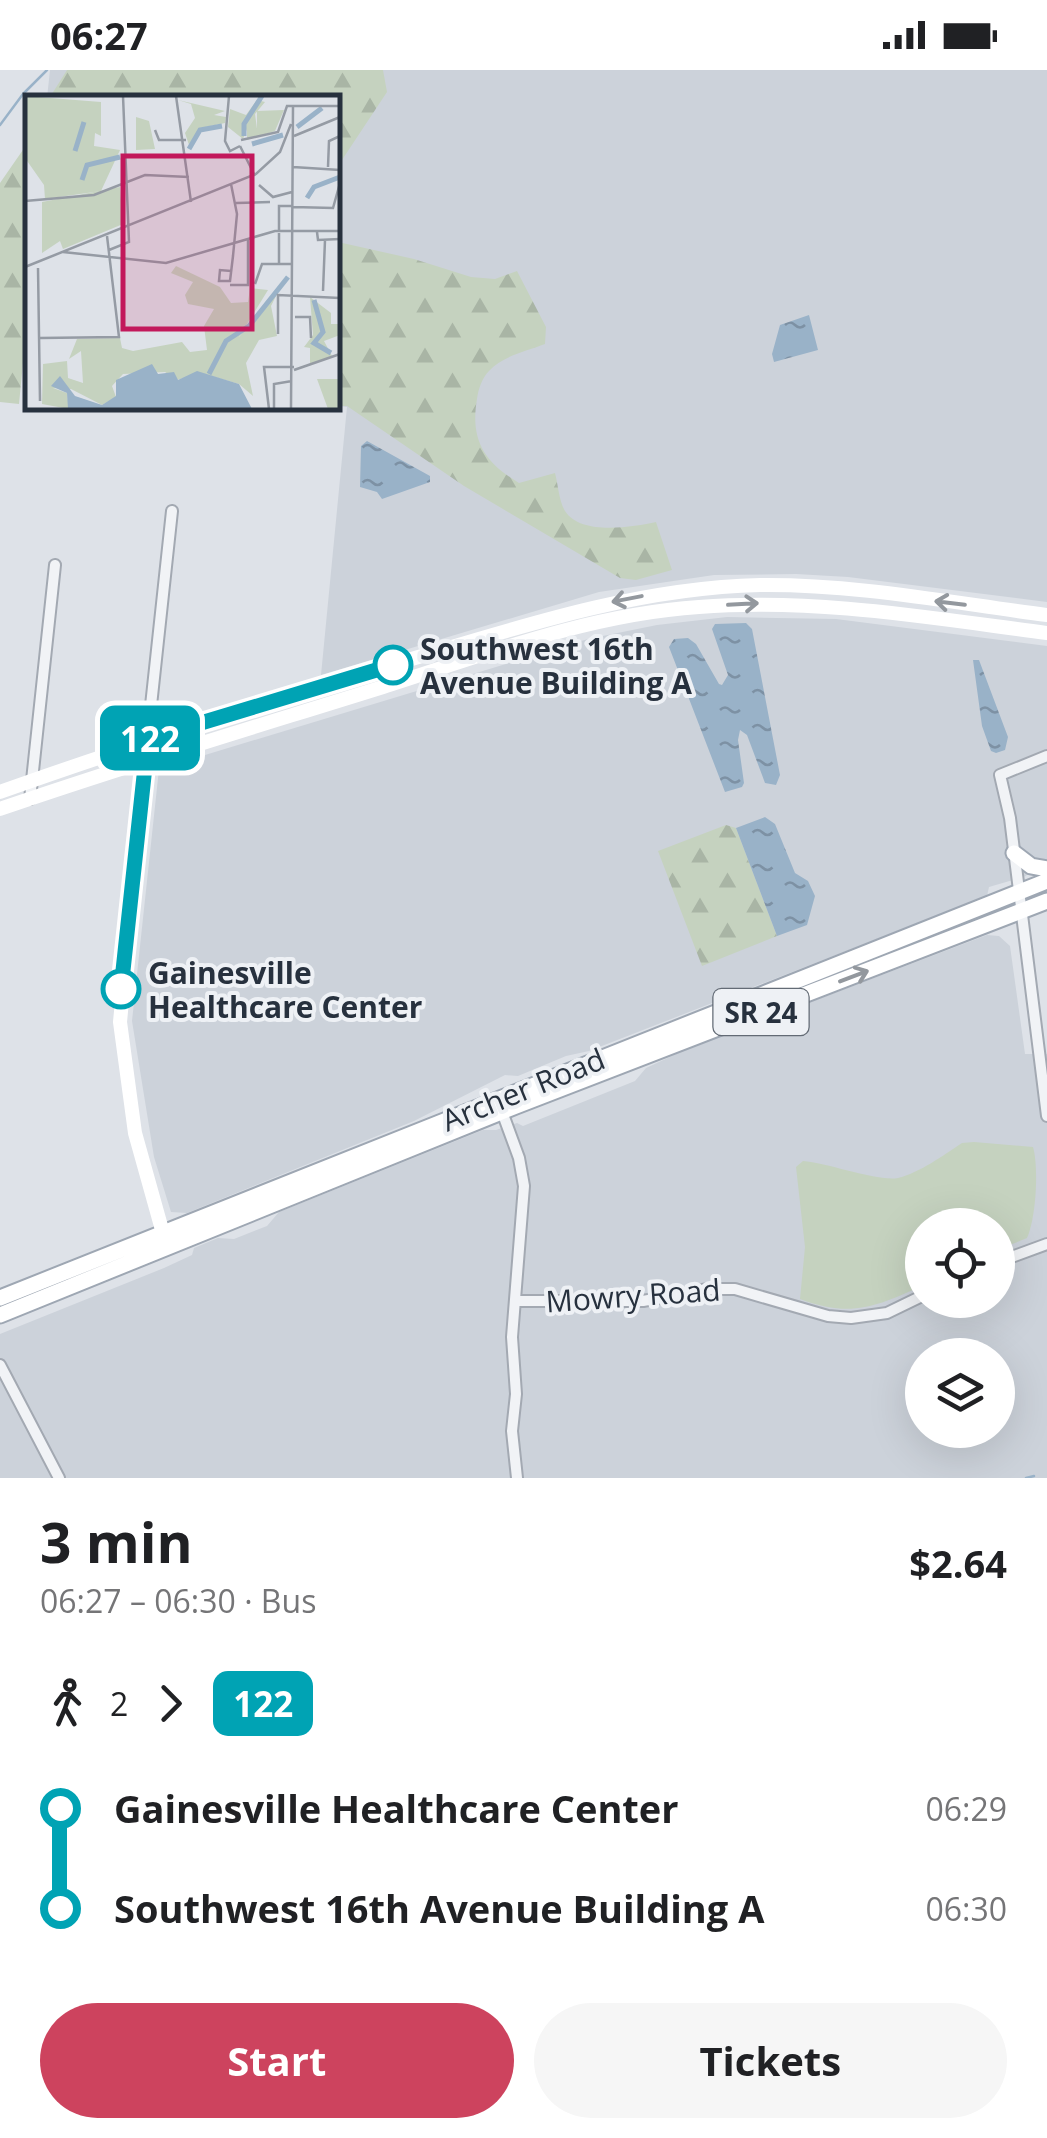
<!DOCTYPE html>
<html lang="en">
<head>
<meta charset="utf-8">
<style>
  :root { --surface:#fff; --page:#f6f6f6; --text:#202124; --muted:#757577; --accent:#cd435e }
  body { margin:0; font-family:"Open Sans",sans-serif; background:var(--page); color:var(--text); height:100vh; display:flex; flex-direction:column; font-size:38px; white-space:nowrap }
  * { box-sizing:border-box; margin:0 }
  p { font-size:32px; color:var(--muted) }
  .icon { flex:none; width:55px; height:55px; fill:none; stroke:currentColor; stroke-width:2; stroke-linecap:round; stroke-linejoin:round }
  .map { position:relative; height:1408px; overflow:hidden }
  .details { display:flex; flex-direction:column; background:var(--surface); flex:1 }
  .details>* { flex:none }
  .badge { padding:0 20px; border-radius:15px; font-size:35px; line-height:65px }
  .buttons { position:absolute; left:905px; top:1138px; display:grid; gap:20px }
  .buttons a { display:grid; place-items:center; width:110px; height:110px; border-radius:50%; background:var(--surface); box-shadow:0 10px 40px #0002; font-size:50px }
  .map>.badge { position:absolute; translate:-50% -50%; box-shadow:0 0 0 5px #fff }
  .legs { display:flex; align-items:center; gap:15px; height:110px; padding:0 40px; font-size:32px }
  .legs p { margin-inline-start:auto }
  .head { display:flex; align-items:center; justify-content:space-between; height:170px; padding:0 40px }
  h1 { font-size:55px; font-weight:700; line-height:75px }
  .action { display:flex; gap:20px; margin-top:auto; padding:20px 40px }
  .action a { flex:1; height:115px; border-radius:60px; background:var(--accent); color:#fff; font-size:40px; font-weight:700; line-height:115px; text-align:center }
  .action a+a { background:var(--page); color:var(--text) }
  ul { padding:0 40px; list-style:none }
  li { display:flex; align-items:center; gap:35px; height:100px; font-size:38px }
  li i { display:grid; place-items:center; width:15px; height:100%; margin:0 12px; background:currentColor }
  li i::after { content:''; width:25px; height:25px; margin:-12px; border:8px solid; border-radius:50%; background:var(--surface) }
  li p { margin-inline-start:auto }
  li:first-child i { background:linear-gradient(#0000 50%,currentColor 0) }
  li:last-child i { background:linear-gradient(currentColor 50%,#0000 0) }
  .status { display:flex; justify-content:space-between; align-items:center; height:70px; padding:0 50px; background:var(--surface); direction:ltr }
  .status svg { height:28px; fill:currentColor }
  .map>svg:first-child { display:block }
  .built { fill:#ccd2da; fill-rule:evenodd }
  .green { fill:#c5d2bf }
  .forest { fill:url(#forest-firs) }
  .water { fill:url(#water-ripples) }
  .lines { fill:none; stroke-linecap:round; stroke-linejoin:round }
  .stream { stroke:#99b2c8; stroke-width:2.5 }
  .street-casing { stroke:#a3a9b2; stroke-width:14 }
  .primary-casing { stroke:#9ea7b3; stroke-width:19 }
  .street { stroke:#f1f3f6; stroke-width:10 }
  .secondary { stroke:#fff; stroke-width:14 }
  .primary { stroke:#fff; stroke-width:15 }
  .oneway { stroke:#93989e }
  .line-1-casing { stroke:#fff; stroke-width:22 }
  .line-1 { stroke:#00a3b4; stroke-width:15 }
  .stop-1-dot { fill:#fff; stroke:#00a3b4; stroke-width:5 }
  .labels { text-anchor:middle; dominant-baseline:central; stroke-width:8; stroke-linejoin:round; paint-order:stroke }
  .shield { fill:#eef1f5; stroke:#636b75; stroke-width:2.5 }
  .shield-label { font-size:28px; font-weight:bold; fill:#27313e }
  .stop-label { font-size:30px; font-weight:bold; fill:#27313e; stroke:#eef1f5; text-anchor:start }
  .street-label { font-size:30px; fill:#27313e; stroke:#eef1f5 }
  .inset-river { fill:none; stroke:#99b2c8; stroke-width:5 }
  .inset-road { fill:none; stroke:#959ba4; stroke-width:2.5 }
  .view { fill:#c2185b; fill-opacity:0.15; stroke:#c2185b; stroke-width:5 }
  .inset-edge { fill:none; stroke:#27313e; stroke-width:5 }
</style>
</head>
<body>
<div class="status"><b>06:27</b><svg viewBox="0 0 49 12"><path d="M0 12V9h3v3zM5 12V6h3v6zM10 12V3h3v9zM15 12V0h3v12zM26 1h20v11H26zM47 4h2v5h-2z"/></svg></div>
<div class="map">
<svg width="1047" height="1408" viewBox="0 0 1047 1408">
  <defs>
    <pattern id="forest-firs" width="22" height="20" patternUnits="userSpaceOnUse" patternTransform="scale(2.5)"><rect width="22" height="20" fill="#c5d2bf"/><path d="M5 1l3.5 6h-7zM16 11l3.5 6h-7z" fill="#a9b5a5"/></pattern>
    <pattern id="water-ripples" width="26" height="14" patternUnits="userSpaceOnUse" patternTransform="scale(2.5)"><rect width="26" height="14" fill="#99b2c8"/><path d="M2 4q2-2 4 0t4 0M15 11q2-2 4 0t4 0" fill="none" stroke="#7d91a4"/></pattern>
  </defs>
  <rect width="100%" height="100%" fill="#dee2e8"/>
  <path class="built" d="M50 0H1047V532L848 507 796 504 714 505 599 522 321 605 347 337 338 336V28H47Z
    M727 547 836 549 1047 576V791L1035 793 1026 806 989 817 987 826 589 981 566 986 518 1006 505 1005 414 1051 187 1143 171 1142 154 1087 132 951 159 699 588 569 657 555Z
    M987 865 999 866 1010 876 1025 984H1047V1408H0V1264L164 1198 192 1185 194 1178 218 1168 234 1169 267 1156 279 1142 483 1060H496L517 1053 523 1056 635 1011 646 998 687 979ZM922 1155H998V1230H922ZM922 1285H998V1360H922Z"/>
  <path class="green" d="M974 1072 1033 1077C1039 1097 1036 1149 1027 1168L998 1180V1155H922V1216C875 1237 851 1248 800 1229L805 1177 796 1097 803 1091C828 1093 879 1112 898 1108 919 1103 944 1085 962 1073Z"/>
  <path class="forest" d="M67 0H383L387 22 338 96V28L50 27Z
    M27 74 28 242 19 334 0 332V113Z
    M338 172 414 189 471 207 495 209 517 201 546 257 545 274C527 281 502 286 489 301 482 308 478 320 477 329 470 370 484 392 519 413L555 403C558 414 559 431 565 441 581 466 632 457 656 452L672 500 636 510 620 508 464 416 347 336H338Z
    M726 755 736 758 777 866 702 896 658 781Z"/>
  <path class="water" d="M809 245 818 280 774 292 772 284 780 255Z
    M367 371 430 406V412L382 429 377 422 360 417 361 376Z
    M746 553 752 559 780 705 776 715 765 713 747 665 740 660 738 670 744 713 742 717 725 722 669 577 674 569 688 568 696 574 719 614 722 615 728 605 712 559 715 554Z
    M973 590H979L1008 667 1005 680 996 683 991 681 982 656Z
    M765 747 775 754 795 803 808 811 815 826 807 855 777 866 736 758Z"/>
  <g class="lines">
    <path class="stream" d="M0 55 23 24 47 0
      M1026 1408 1034 1406"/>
    <defs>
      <path id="street" d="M1047 686 1000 705 1010 748 1047 1046
        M145 691 172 441
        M30 729 55 495
        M501 1039 519 1088 524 1116 512 1267 516 1324 512 1361 517 1408
        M998 1192 1047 1174
        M515 1231H643L708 1219H735L828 1246 851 1248 887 1243 922 1226
        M0 1295 59 1408"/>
      <path id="primary" d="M1014 783 1031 796 1047 799
        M0 1228 1047 811
        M0 1245 516 1036 1047 831"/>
    </defs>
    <use href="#street" class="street-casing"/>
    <use href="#primary" class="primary-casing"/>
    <use href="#street" class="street"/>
    <path class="secondary" d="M145 691 120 952 135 1063 166 1174
      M0 722C134 674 269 632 405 591 522 556 637 518 760 515 856 514 953 533 1047 545
      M0 739C127 695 255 657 383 617 486 584 591 544 699 537 817 528 931 548 1047 563"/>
    <use href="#primary" class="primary"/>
  </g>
  <defs><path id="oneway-shaft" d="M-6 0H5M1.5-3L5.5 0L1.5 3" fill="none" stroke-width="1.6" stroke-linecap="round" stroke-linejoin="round" transform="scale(2.5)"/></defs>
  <g class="oneway">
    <use href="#oneway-shaft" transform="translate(627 529) rotate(169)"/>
    <use href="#oneway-shaft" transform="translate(950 533) rotate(-173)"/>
    <use href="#oneway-shaft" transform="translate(743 534) rotate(-3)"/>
    <use href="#oneway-shaft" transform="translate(854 906) rotate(-21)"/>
  </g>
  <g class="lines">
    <defs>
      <path id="line-1" d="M121 919 148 669 393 595"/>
    </defs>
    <use href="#line-1" class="line-1-casing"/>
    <use href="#line-1" class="line-1"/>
  </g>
  <g class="stop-1-dot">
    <circle cx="393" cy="595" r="18"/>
    <circle cx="121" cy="919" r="18"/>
  </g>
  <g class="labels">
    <rect class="shield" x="713.5" y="919" width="95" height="46" rx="8"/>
    <g class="shield-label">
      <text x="761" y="942">SR 24</text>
    </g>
    <g class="stop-label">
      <text x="420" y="578">Southwest 16th<tspan x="420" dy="34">Avenue Building A</tspan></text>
      <text x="148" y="902">Gainesville<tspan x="148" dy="34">Healthcare Center</tspan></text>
    </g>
    <g class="street-label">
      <text transform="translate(523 1019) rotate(-22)">Archer Road</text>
      <text transform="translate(633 1225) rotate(-4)">Mowry Road</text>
    </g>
  </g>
  <g transform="translate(25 25)">
    <rect width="315" height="315" fill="#dee2e8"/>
    <path d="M259 15 250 36 222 45V34L232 33V16ZM95 92 98 129 38 154 35 146 17 158V107Z" fill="#c5d2bf"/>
    <path d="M153 5 200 16 189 20 201 22 200 28 176 33 164 50 160 38 170 23 166 9ZM232 5 240 7 230 19 232 34H222L218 44 203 32 205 14 221 20ZM151 171 195 192 206 208 223 207 225 193 243 195 214 242 249 197H253L246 211 252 241 234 245 221 268 228 301 214 289 176 278 152 285 140 277 98 279 87 291 91 302 77 310 46 294 28 293 42 298 44 314 17 309 18 269 42 266 43 283 58 288 56 256 44 264 52 244 95 243 97 253 108 256 157 247 165 257 182 255 179 231 189 214 163 209 160 200 168 187 146 178ZM285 202 306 218V229H315V240L299 246 307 261 285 269V253L279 252 288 240Z" fill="#c5d2bf"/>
    <path d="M111 22 124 26 130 54 111 55Z" fill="#c5d2bf"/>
    <path d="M0 1 76 7V41L70 38 69 51 95 55 76 96 20 104 19 90 0 63ZM292 284H315V314H303Z" fill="#c5d2bf"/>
    <path d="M127 269 133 279 149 277 153 285 172 276 214 289 227 314H43L42 298 26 291 35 281 50 301 77 310 91 301V285Z" fill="#99b2c8"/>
    <path class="inset-river" d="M272 32 297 13M219 41V29L237 1M227 49 258 40M164 54 175 35 197 31M50 56 59 27M57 85 62 70 95 62M282 103 289 92 315 82M289 205 298 237 289 248 306 258M184 279 201 246 224 231 263 182"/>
    <path class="inset-road" d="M151 1 166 107M204 1 200 46 205 56 215 51M130 35 134 45H161M269 41 315 22M216 45 253 37 262 11H315M215 51 230 81M268 72 315 75M303 72 304 46 315 41M234 90 248 102 267 97M0 106 69 100 120 80 164 82M211 108 245 107M268 112 308 113 315 88M254 135V111H267M292 137 293 145 315 144M254 138V169M84 155 104 147 98 1M38 157 141 168 250 136H315M0 172 231 79 255 57 266 29M13 173 15 306M206 176 195 175 194 186H205L208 161 212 119 206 89M230 189 237 169H267M205 190H223V145M298 196 300 145M270 222H285L286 243M253 239V200L315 203M15 243 94 242 82 141M269 275 315 259M244 314 239 272H269M249 314V289L267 286M266 314 268 11"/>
    <path class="view" d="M98 61H227V234H98Z"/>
    <rect width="315" height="315" class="inset-edge"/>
  </g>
</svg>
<div class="buttons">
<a><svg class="icon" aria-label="locate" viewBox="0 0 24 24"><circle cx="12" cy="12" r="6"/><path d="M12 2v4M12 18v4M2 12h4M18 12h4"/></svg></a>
<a><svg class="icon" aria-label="layers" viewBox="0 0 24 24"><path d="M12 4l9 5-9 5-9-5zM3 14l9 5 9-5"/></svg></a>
</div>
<b class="badge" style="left:150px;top:668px;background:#00a3b4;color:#fff">122</b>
</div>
<section class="details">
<div class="head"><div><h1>3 min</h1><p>06:27 – 06:30 · Bus</p></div><b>$2.64</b></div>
<div class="legs"><svg class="icon" aria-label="walk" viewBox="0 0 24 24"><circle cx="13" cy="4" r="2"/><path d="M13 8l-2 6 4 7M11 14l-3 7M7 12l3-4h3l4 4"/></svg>2<svg class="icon" aria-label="forward" viewBox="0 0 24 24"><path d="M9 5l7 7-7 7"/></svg><b class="badge" style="background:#00a3b4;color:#fff">122</b></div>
<ul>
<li><i style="color:#00a3b4"></i><b>Gainesville Healthcare Center</b><p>06:29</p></li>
<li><i style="color:#00a3b4"></i><b>Southwest 16th Avenue Building A</b><p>06:30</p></li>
</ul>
<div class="action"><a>Start</a><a>Tickets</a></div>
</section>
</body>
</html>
